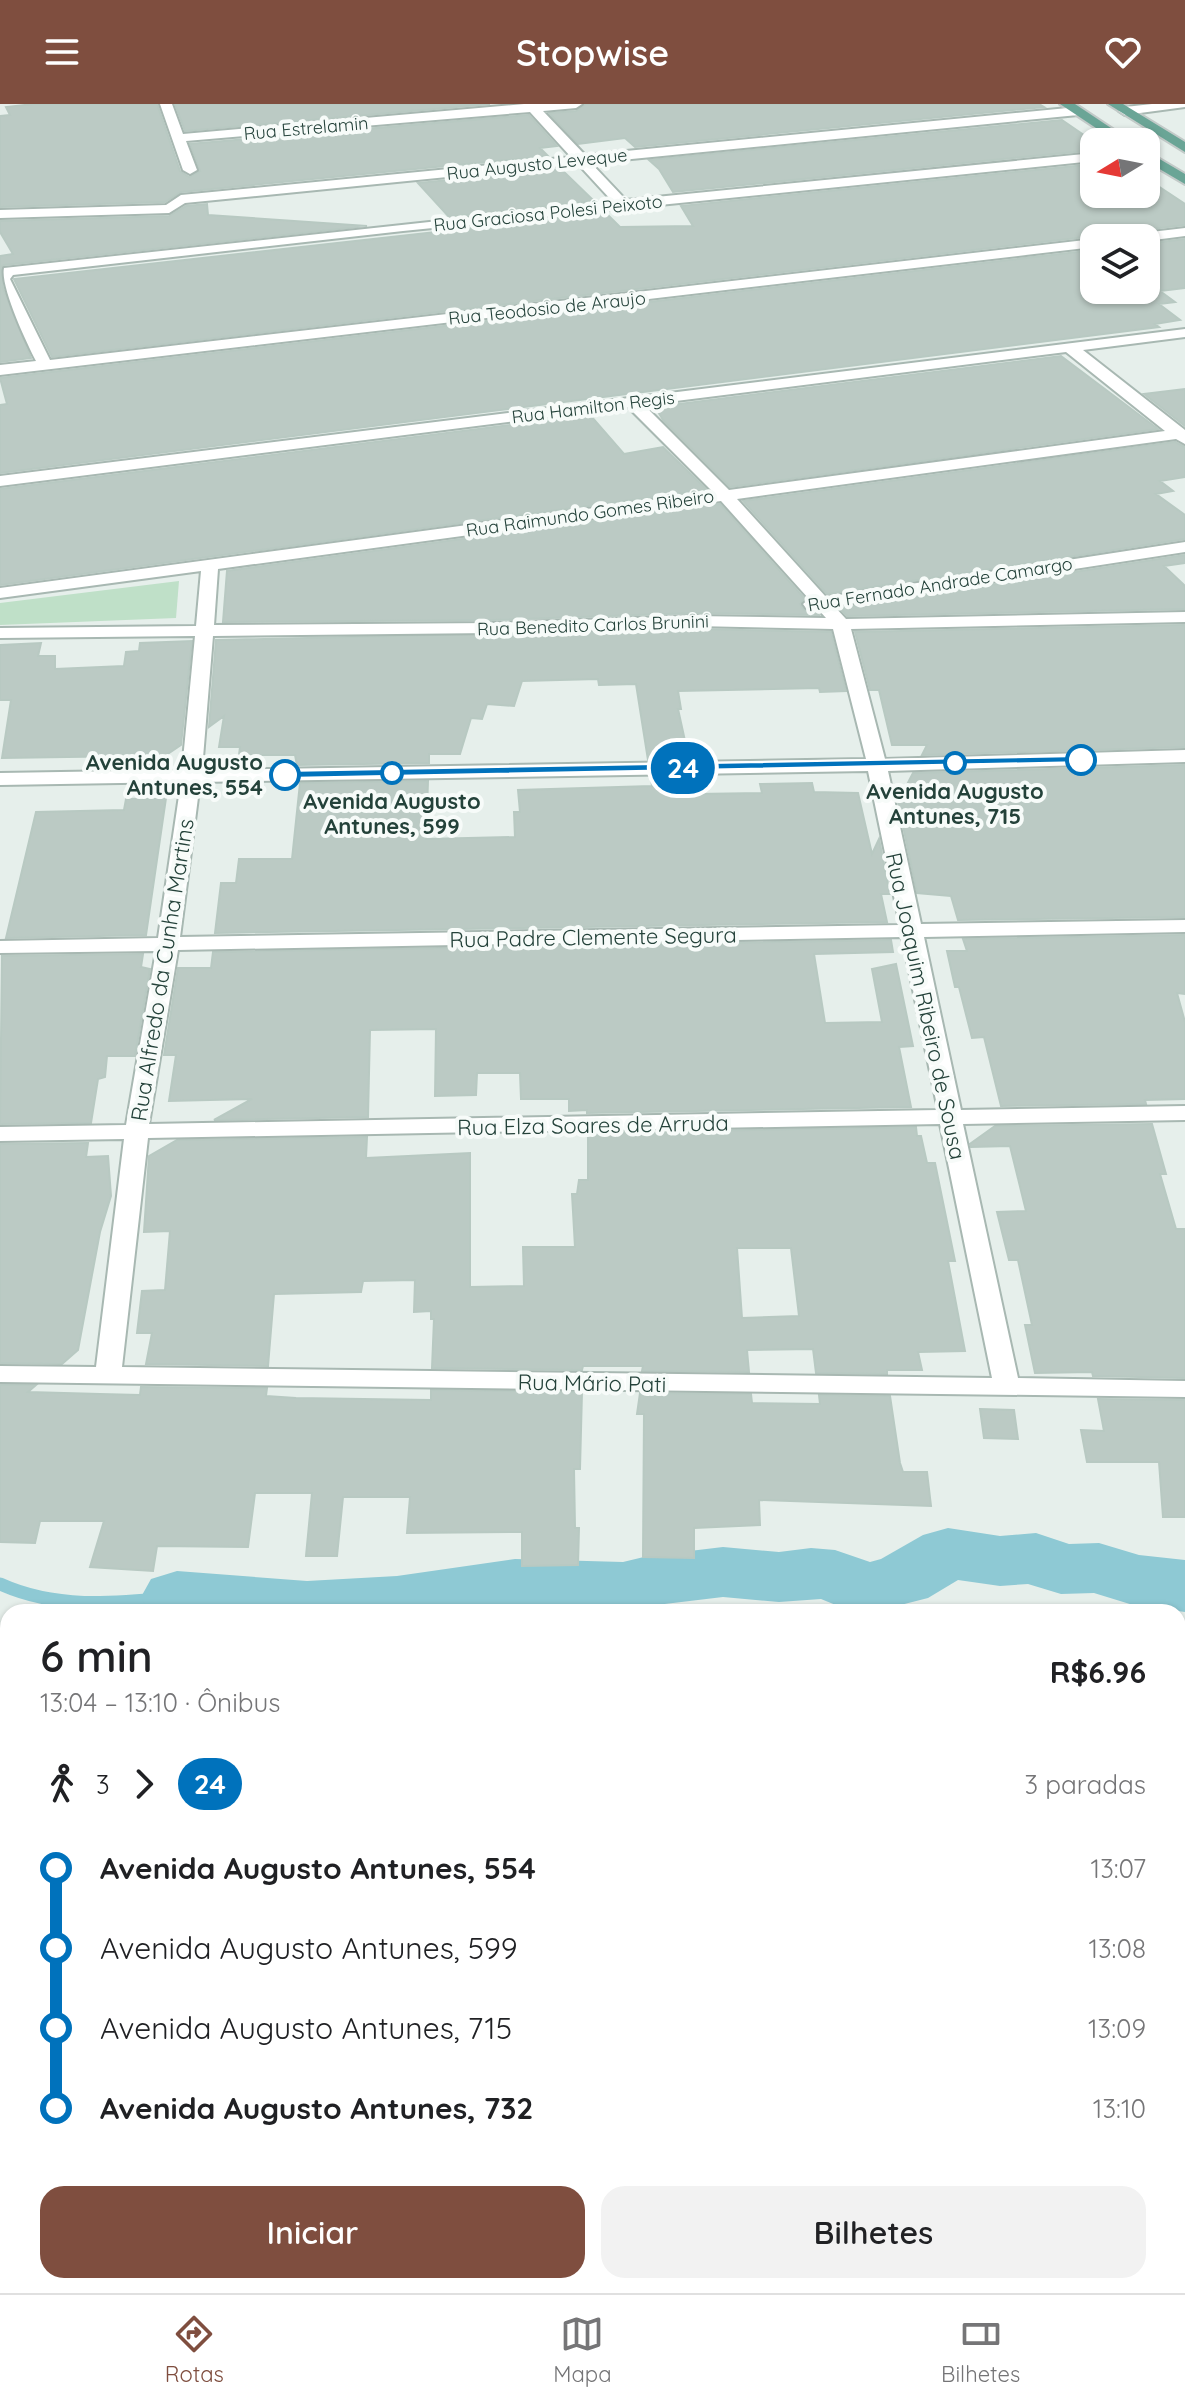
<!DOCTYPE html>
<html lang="pt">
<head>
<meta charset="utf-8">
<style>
  :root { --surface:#fff; --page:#f2f2f2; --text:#202124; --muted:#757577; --line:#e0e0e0; --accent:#7f4e3f }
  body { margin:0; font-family:Quicksand,sans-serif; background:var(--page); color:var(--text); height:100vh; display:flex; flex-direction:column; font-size:30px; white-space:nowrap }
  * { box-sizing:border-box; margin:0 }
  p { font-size:26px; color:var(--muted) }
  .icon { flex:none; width:44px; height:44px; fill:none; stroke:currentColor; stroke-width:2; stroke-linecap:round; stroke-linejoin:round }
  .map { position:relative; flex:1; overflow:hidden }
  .side { position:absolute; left:0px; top:1500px; width:1186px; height:690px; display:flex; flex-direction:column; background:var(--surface); border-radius:24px 24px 0 0; box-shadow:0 2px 6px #0004 }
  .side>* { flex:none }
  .badge { padding:0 16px; border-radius:26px; font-size:28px; line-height:52px }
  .needle { width:52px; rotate:260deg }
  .buttons { position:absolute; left:1080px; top:24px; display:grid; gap:16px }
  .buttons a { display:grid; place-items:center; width:80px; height:80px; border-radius:16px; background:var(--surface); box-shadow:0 2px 6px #0004; font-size:40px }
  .map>.badge { position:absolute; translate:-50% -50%; box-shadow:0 0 0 4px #fff }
  .legs { display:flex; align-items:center; gap:12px; height:88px; padding:0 40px; font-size:26px }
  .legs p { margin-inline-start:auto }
  .head { display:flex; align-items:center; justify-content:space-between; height:136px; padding:0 40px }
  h1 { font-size:44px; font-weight:600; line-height:60px }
  .button { display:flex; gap:16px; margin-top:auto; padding:16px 40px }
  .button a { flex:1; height:92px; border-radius:24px; background:var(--accent); color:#fff; font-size:32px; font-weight:600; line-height:92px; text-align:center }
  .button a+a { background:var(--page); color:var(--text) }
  ul { padding:0 40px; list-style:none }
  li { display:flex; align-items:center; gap:28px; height:80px; font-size:30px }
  li i { display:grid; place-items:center; width:12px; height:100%; margin:0 10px; background:currentColor }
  li i::after { content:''; width:20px; height:20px; margin:-10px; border:6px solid; border-radius:50%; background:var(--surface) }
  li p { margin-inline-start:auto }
  li:first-child i { background:linear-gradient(#0000 50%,currentColor 0) }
  li:last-child i { background:linear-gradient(currentColor 50%,#0000 0) }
  header { display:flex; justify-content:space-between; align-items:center; height:104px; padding:0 40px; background:var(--accent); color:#fff; font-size:36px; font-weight:600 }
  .tabs { display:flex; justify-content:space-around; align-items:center; height:112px; border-top:2px solid var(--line); background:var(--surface); font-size:22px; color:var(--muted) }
  .tabs a { display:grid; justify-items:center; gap:4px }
  .tabs .selected { color:var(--accent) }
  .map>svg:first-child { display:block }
  .green { fill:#bfe0c8 }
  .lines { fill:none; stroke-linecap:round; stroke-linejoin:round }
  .stream { stroke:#8ec9d4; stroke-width:13 }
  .river { fill:#8ec9d4; fill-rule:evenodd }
  .building { fill:#bbcac4; stroke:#b8c9c2; stroke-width:2; fill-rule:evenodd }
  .minor-casing { stroke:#a8b8b2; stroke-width:4 }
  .major-casing { stroke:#c2cac8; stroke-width:4 }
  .minor { fill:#fff; fill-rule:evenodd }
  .major { fill:#6aa596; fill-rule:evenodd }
  .line-1 { fill:#0072bc; stroke:#fff; stroke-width:2 }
  .stop-1-dot { fill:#fff; stroke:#0072bc; stroke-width:4 }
  .labels { text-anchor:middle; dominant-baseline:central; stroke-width:8; stroke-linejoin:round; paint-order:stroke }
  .far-street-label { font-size:18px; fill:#24423a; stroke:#f7fbf9 }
  .stop-label { font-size:22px; font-weight:bold; fill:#24423a; stroke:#f7fbf9 }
  .street-label { font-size:22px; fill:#24423a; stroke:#f7fbf9 }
</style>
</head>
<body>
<header><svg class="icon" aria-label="menu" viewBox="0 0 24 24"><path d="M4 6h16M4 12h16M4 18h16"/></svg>Stopwise<svg class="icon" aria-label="heart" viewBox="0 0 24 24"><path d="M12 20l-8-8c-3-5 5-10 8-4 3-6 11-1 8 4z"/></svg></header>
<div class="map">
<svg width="1185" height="2189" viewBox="0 0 1185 2189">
  <rect width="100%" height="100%" fill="#e6efeb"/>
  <path class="green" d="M179 477 176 514 0 521V499Z"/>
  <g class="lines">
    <path class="stream" d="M0 1480C57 1506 116 1499 177 1493L193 1508
      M329 2182 330 2189"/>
    <path class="river" d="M948 1424 1000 1432 1036 1429 1069 1440 1099 1439 1139 1451 1185 1456V1508L1133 1501 1094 1489 1061 1490 1028 1480 1000 1482 958 1476 928 1494 873 1508H853L821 1495 779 1498 723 1493 648 1502 629 1508H149L141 1493 151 1475 177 1467 307 1477 397 1472 515 1455 623 1458 648 1452 723 1443 779 1448 811 1444 835 1446 870 1458 881 1455 923 1431Z"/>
  </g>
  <path class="building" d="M34 0H157L180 67 189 73 200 67 190 40 529 11 557 42 540 44 548 52 181 88 165 98 0 103V12L10 11 6 3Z
    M175 0H490L185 27Z
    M585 0H1039L1044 3 635 43 625 34 578 40 549 9 576 7Z
    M1062 16 1094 38V46L673 88 659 65 649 56Z
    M1094 60V90H1146V74L1185 100V121L1134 127 1124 134 1094 132 52 253 14 175 606 109 620 123 693 122 681 102Z
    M561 65 594 97 449 113 418 79Z
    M207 100 208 111 367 122 4 161 1 164 3 184 31 254 0 258V152L13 150 0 128V117L169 112 186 102Z
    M1185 135V184L1160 187 1175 198 1159 200 1180 216 1155 220 1159 223 0 369V301L7 300 0 274 1094 146V186H1146V140Z
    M1061 252 1158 325 730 383 663 316 655 303Z
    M1185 285V322L1144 290Z
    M590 311 624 350 663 343 707 386 0 481V385Z
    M1175 338 1185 343V373L1160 377 1173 387 1156 390 1185 411V435L827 490 743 397Z
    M720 400 805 495 800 500 804 506 816 507 819 511 695 509 492 516 223 518 227 467Z
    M1185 451V459L1164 462 1185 482V505L847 512 840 504Z
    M1185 521V643L922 651 927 641H892L879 586H870L855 528Z
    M695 525 831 528 846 587 820 588 819 584 678 587 681 605H678L689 655 648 656 636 580 599 581 598 575 522 577 514 602 487 600 482 615 471 614 460 650H429V659L297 661 295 651H239L240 643H219L224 612 209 623 216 536Z
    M192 537 181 641 147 664H131L134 652 2 654 11 596H0V541L41 539 38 552H55V565L124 562 126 548 139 547 140 539Z
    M1185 661V813L958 816 951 792 917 789 898 698 913 669Z
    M692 673 695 690 762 689 760 680 812 679 814 688 858 689 872 750 879 735 890 790H881L887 818 215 829 221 779H236L239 755H292L300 679 428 677 426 735 515 733 514 708H520L518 686 652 682 651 674Z
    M166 694 146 831 6 834 36 708 124 706 126 695Z
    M1185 831V890L1177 889 1185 918V995L1145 996 1146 1000 1001 1002 984 933 972 934 959 883H955L947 847H967L963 835Z
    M891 836 893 848 814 850 825 919 882 918 872 865 896 860 913 942 899 943 911 1003 587 1009V1006L569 1007V995H521L520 969H477L476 991 435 992 436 925 370 926 368 1013 214 1016 252 995 169 997 176 951H164L178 864H211L213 848Z
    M143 850 141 863 150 865 135 952H107L105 973 98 975 91 1019 0 1020 2 852Z
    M1152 1020 1166 1070H1160L1176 1125H1185V1274L1093 1272 1092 1268 1035 1269 1025 1221H1032L1018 1156H1009L997 1108 1026 1107 1010 1042 971 1043 970 1040 995 1022Z
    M916 1023 917 1032H921L927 1059H935L955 1157H948L965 1247 918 1248 922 1266H887V1270L816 1269 813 1245 747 1246 749 1268 642 1267 643 1262H583L582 1266 432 1264 434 1215H431V1207L414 1208 415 1176 363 1177 361 1188 274 1190 268 1262 146 1260 152 1229H137L142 1187 165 1186 170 1127 144 1128 149 1052 177 1036 367 1033 366 1054 470 1049V1183L524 1182 523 1143H575L572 1090H577L579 1076H588V1029ZM737 1144H791L799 1212 742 1214Z
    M88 1039 86 1053 108 1052 111 1092 100 1128 78 1246 62 1260 0 1259V1040Z
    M0 1281H36L28 1288 100 1290 140 1291 141 1283 267 1284 266 1292 296 1294 431 1296V1286L582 1288 580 1365H574L575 1424H579L578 1461 522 1462V1428L407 1429 410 1393H343L337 1452H306L312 1389H255L248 1443 157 1442 153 1467 90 1463 104 1417H40L35 1439 0 1438Z
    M640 1289 751 1290 752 1299 820 1300 819 1291 890 1292 900 1359 903 1368H927L931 1402 759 1396 760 1421 694 1424V1454L643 1453 644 1310H637Z
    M1098 1295 1185 1296V1413H1163L1159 1358H1087L1081 1326 1104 1327Z
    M980 1305 1014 1306 1018 1335 984 1334Z"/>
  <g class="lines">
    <defs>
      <path id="minor" d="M160 0H172L183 30 524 0H582L576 4 543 7 585 51 1078 3 1084 7 1078 11 591 59 626 96 1094 49V57L403 127 13 171 10 175 50 256 1094 135V143L0 271V261L36 257C26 238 0 182 4 164L613 98 578 60 185 99 169 109 0 114V106L166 101 181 91 571 53 530 8 186 37 197 66 190 70 183 66Z
        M1152 0H1185V3L1125 11 1119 7 1125 3Z
        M1185 124V132L1146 137V134H1127L1134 130Z
        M1185 225V233L1083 246 1185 326V340L1176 335 737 395 826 493 1185 438V448L834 502 846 515 1185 508V518L851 525 885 655 1185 646V658L888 667 921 820 1185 816V828L924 833 961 1006 1185 1002V1016L963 1020 1018 1274 1185 1277V1293L0 1278V1262L96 1263 124 1035 0 1037V1023L126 1021 156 847 0 849V837L158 834 181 678 0 681V669L182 666 195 532 0 534V524L196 522 201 467 0 494V484L713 388 628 303 0 382V372ZM1066 248 1165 327 729 386 644 301ZM721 397 809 495 803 500 806 504H817L826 514 695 512 492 519 214 521 218 465ZM695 522 833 525 866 655 202 666 213 532 492 529ZM868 667 900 821 180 833 200 678ZM902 833 938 1006 149 1020 178 846ZM940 1020 992 1274 122 1263 148 1034Z
        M0 1631H8V1653H0Z
        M1181 1698 1185 1700V1764L1178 1762V1699Z
        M0 1825H8V1851H0Z
        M1178 1901H1185V1927H1178Z
        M0 2030H8V2058H0Z
        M1178 2120 1185 2121V2151L1178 2150Z"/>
      <path id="major" d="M1060 0H1075L1132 38H1117Z
        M1108 0H1123L1185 38V48Z
        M1146 47 1185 70V80L1146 57Z"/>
    </defs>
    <use href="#minor" class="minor-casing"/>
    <use href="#major" class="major-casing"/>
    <use href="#minor" class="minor"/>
    <use href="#major" class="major"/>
  </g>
  <path class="line-1" d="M1081 652 1087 656 1086 658 285 674 279 671 285 667Z"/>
  <g class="stop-1-dot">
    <circle cx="1081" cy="656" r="14"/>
    <circle cx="955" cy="659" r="10"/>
    <circle cx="392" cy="669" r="10"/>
    <circle cx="285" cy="671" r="14"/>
  </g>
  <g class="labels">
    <g class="far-street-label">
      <text transform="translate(306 24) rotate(-5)">Rua Estrelamin</text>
      <text transform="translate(537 60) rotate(-6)">Rua Augusto Leveque</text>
      <text transform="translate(548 109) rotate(-6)">Rua Graciosa Polesi Peixoto</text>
      <text transform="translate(547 204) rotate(-6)">Rua Teodosio de Araujo</text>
      <text transform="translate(593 303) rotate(-7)">Rua Hamilton Regis</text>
      <text transform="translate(590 409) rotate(-8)">Rua Raimundo Gomes Ribeiro</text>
      <text transform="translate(940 480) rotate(-9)">Rua Fernado Andrade Camargo</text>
      <text transform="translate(593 521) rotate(-2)">Rua Benedito Carlos Brunini</text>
    </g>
    <g class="stop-label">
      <text x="263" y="658" text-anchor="end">Avenida Augusto<tspan x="263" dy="25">Antunes, 554</tspan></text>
      <text x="955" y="687">Avenida Augusto<tspan x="955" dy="25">Antunes, 715</tspan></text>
      <text x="392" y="697">Avenida Augusto<tspan x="392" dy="25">Antunes, 599</tspan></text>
    </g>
    <g class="street-label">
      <text transform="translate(593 833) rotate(-1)">Rua Padre Clemente Segura</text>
      <text transform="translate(162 866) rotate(-81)">Rua Alfredo da Cunha Martins</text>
      <text transform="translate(926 902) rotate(78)">Rua Joaquim Ribeiro de Sousa</text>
      <text transform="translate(593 1021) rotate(-1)">Rua Elza Soares de Arruda</text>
      <text transform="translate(592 1279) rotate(1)">Rua Mário Pati</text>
    </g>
  </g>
</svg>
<div class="buttons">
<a><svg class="needle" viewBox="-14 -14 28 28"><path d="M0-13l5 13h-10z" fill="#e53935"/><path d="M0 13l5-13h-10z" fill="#757577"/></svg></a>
<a><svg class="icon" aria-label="layers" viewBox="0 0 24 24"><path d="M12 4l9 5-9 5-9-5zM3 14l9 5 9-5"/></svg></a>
</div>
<b class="badge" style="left:683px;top:664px;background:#0072bc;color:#fff">24</b>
<section class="side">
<div class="head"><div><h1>6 min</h1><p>13:04 – 13:10 · Ônibus</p></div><b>R$6.96</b></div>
<div class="legs"><svg class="icon" aria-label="walk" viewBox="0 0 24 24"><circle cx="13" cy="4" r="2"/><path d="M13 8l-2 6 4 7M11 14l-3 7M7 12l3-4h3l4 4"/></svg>3<svg class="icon" aria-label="forward" viewBox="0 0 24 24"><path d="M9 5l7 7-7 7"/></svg><b class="badge" style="background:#0072bc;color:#fff">24</b><p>3 paradas</p></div>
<ul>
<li><i style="color:#0072bc"></i><b>Avenida Augusto Antunes, 554</b><p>13:07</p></li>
<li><i style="color:#0072bc"></i><span>Avenida Augusto Antunes, 599</span><p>13:08</p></li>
<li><i style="color:#0072bc"></i><span>Avenida Augusto Antunes, 715</span><p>13:09</p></li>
<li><i style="color:#0072bc"></i><b>Avenida Augusto Antunes, 732</b><p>13:10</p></li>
</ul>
<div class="button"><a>Iniciar</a><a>Bilhetes</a></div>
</section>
</div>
<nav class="tabs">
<a class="selected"><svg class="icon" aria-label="directions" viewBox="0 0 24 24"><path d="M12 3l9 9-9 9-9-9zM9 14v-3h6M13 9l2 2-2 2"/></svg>Rotas</a>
<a><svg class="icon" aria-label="map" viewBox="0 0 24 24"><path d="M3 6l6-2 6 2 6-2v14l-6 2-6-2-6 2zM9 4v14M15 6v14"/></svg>Mapa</a>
<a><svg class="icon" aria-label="tickets" viewBox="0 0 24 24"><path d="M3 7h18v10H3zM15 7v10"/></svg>Bilhetes</a>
</nav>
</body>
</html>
